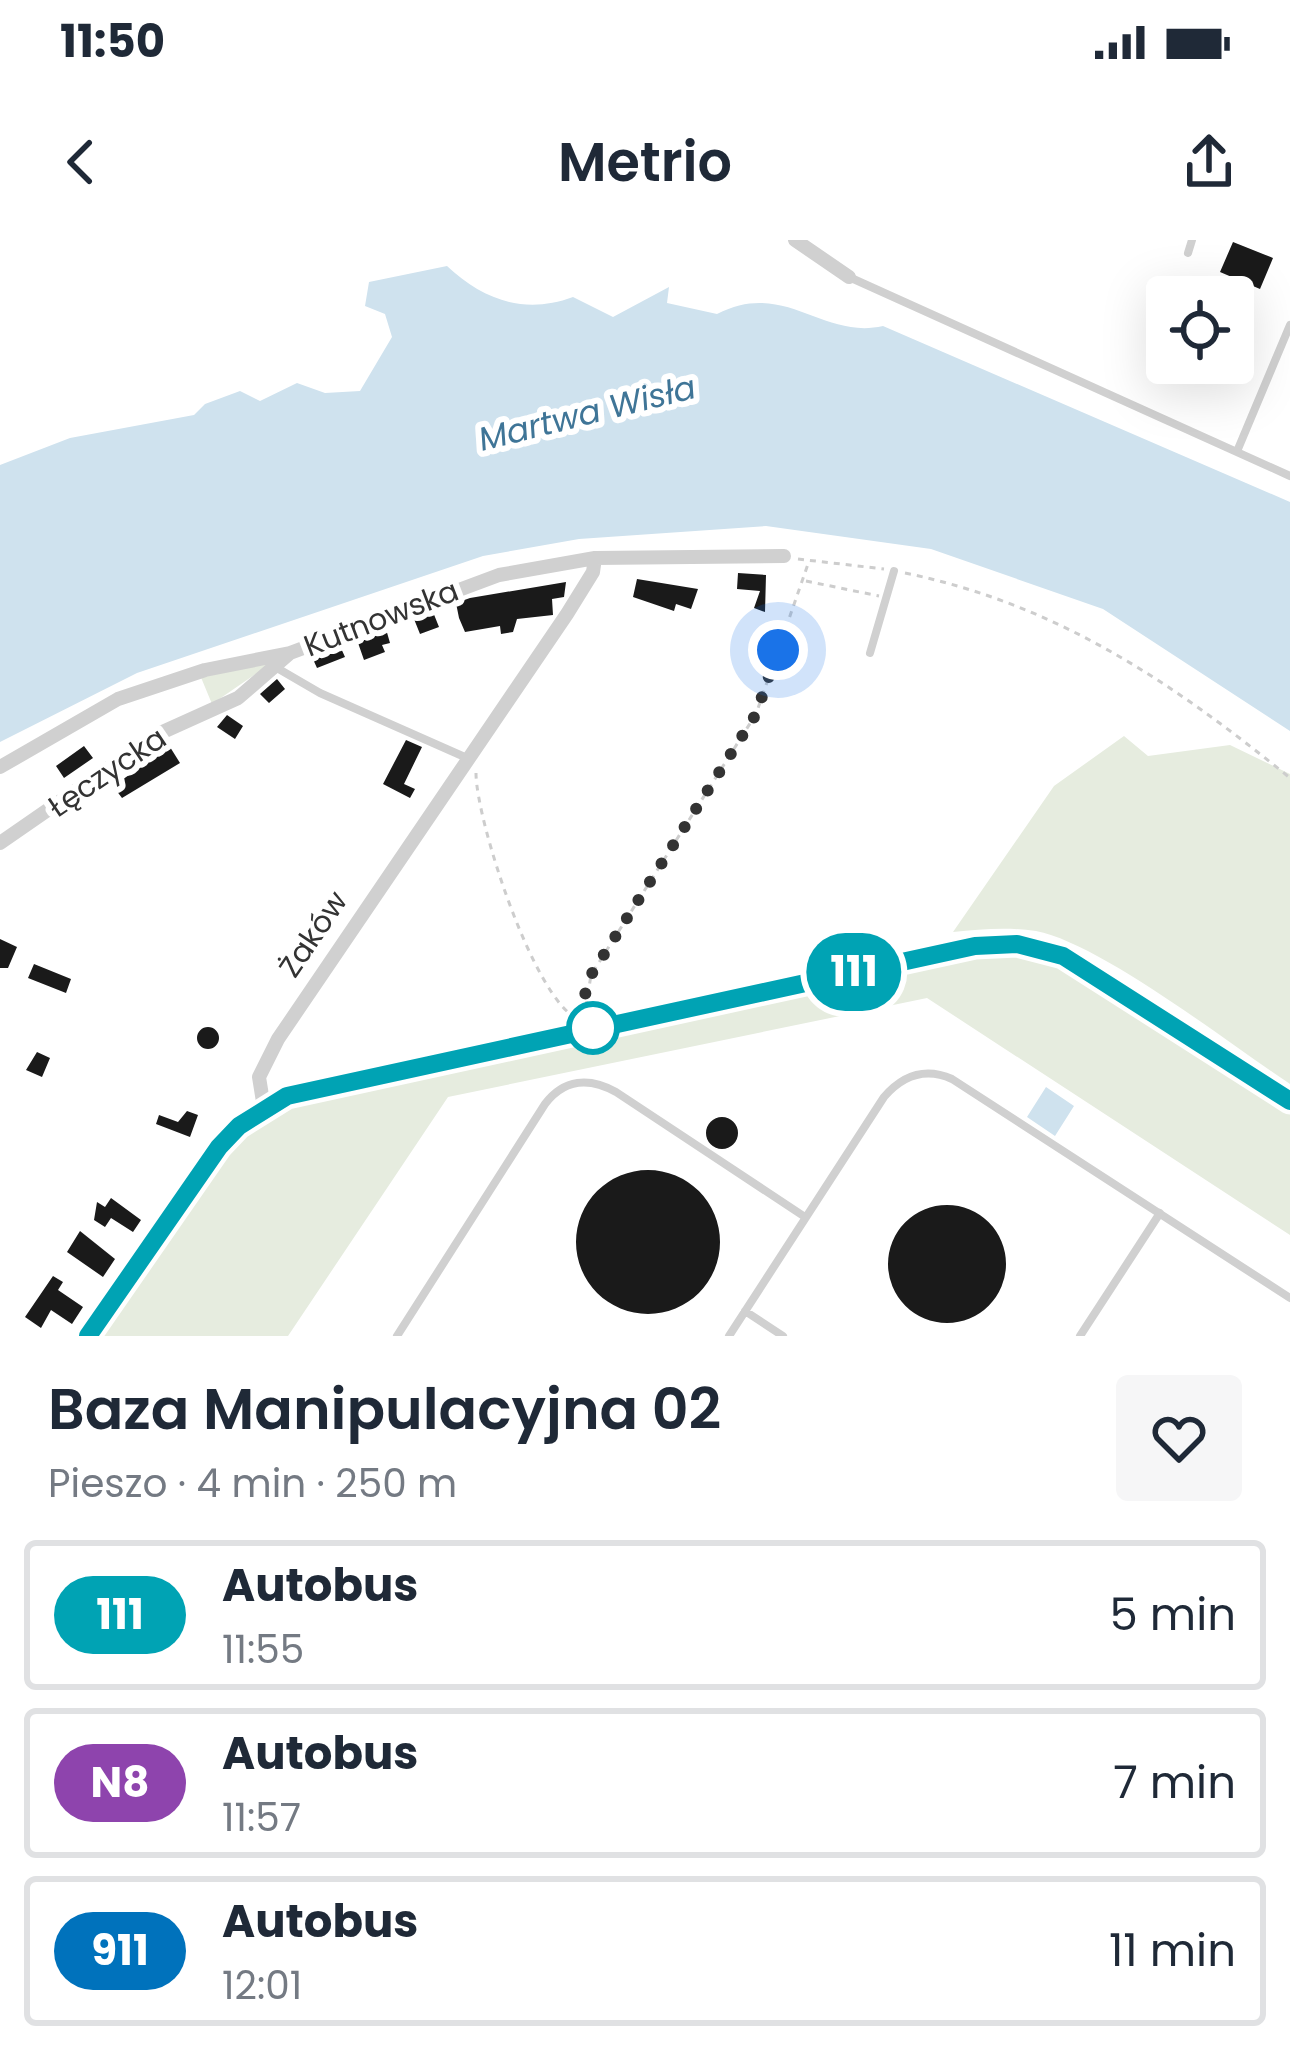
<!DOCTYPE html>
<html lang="pl">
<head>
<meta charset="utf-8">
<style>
  :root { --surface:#fff; --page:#f6f6f7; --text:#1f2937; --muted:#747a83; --line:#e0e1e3 }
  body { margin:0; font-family:Poppins,sans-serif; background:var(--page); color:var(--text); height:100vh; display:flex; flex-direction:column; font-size:45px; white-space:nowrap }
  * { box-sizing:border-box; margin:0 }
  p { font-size:39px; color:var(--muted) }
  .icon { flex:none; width:66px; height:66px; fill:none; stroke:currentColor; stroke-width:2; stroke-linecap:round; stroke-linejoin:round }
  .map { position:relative; height:1096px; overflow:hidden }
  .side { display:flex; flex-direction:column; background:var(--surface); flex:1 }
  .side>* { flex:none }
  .badge { padding:0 24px; border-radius:39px; font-size:42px; line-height:78px }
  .tools { position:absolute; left:1146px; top:36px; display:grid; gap:24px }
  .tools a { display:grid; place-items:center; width:108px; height:108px; border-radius:12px; background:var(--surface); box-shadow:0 12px 48px #0002; font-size:60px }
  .you { position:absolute; width:60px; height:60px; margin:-30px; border:9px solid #fff; border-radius:50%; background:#1a73e8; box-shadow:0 0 0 18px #1a73e833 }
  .map>.badge { position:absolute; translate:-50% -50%; box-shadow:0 0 0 6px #fff }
  .round { display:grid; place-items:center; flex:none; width:126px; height:126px; border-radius:12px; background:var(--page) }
  .headline { display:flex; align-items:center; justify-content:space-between; height:204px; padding:0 48px }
  h1 { font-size:57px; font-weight:600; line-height:90px }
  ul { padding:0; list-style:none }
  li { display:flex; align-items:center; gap:36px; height:150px; margin:0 24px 18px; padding:0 24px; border:6px solid var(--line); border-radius:12px }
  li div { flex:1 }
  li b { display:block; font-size:45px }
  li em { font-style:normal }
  li .badge { min-width:132px; font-weight:700; text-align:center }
  .status { display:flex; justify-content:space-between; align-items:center; height:84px; padding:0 60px; background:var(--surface); direction:ltr }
  .status svg { height:33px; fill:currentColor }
  header { display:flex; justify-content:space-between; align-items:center; height:156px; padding:0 48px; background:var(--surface); font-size:54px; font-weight:600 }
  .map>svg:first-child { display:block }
  .green { fill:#e6ecdf }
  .water { fill:#cfe2ee }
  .building { fill:#1a1a1a }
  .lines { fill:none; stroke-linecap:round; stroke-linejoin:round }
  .path { stroke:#cdcdcd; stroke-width:3; stroke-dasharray:6 6; stroke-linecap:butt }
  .lane { stroke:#d0d0d0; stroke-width:8 }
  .street { stroke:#d0d0d0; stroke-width:14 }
  .secondary { stroke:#bdbdbd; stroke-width:18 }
  .line-casing { stroke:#fff; stroke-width:27 }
  .line { stroke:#00a3b4; stroke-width:18 }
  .walk { stroke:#333; stroke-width:12; stroke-dasharray:0 21.6 }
  .stop-dot { fill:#fff; stroke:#00a3b4; stroke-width:6 }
  .labels { text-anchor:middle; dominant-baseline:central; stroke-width:12; stroke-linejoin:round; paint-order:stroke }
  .street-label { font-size:30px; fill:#333; stroke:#fff }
  .water-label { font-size:33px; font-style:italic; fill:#3f7597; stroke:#fff }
</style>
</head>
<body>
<div class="status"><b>11:50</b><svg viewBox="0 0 49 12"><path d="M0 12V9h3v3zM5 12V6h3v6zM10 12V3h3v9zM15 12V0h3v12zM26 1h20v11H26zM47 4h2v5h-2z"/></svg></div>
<header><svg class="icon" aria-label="back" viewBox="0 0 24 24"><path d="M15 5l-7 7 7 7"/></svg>Metrio<svg class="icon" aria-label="share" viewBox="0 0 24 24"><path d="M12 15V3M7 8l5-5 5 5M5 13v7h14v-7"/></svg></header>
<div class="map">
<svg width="1290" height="1096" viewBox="0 0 1290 1096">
  <rect width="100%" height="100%" fill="#fff"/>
  <path class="green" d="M279 418 212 464 200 435Z
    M1124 496 1148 516 1230 505 1290 534V844C1231 805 1100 703 1036 691 1009 687 981 689 953 692L1054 546Z
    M998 710 1050 718 1290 868V995L927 758 448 857 288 1096H97C152 1013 201 920 285 864Z"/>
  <path class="water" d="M447 26C483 60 525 75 573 57L613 77 669 47 667 63 717 74C785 39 822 100 883 86L1290 262V491L1103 369 931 309 766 286 579 299 483 316 137 433 0 502V225L70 198 194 175 205 164 240 151 260 161 297 143 325 153 360 151 392 97 385 74 365 66 369 42Z
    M1046 847 1074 866 1055 896 1027 877Z"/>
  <path class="building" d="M1233 2 1273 18 1260 49 1220 32Z
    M738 333 766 335 765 372 754 368 760 351 737 349Z
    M637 339 698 349 691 369 676 364 674 371 633 357Z
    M566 342 564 357 552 359 553 375 517 379 513 392 501 394 500 386 465 392 459 378 456 363 470 358Z
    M433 372 439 387 420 394 414 379Z
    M386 389 390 403 382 405 385 412 364 420 357 400Z
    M340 406 345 417 317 428 312 417Z
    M277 439 285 449 269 463 260 454Z
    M227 475 243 486 235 499 217 487Z
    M406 500 422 507 404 544 415 549 410 558 383 544Z
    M84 506 93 518 64 538 56 526Z
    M170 507 180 523 122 558 113 546Z
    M0 699 17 707 8 728H0Z
    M34 724 71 739 66 753 28 738Z
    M197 798a11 11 0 1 1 22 0a11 11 0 1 1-22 0Z
    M37 812 50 818 42 837 26 830Z
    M187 871 198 875 190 897 156 884 159 875 178 882Z
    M706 893a16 16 0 1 1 32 0a16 16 0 1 1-32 0Z
    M576 1002a72 72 0 1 1 144 0a72 72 0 1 1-144 0Z
    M111 958 141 980 133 992 111 978 105 987 94 980 97 962 105 967Z
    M888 1024a59 59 0 1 1 118 0a59 59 0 1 1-118 0Z
    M80 991 115 1019 103 1037 67 1012Z
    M53 1036 63 1042 58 1050 83 1067 72 1084 51 1070 41 1088 25 1077Z"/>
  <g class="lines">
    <path class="path" d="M798 319 884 329
      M905 333C1056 364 1172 442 1290 538
      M806 341 879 356
      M476 533C476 580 534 760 578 779
      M584 779 591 735 756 474 808 324"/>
    <path class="lane" d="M1188 13 1192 0
      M849 37 1290 236
      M1238 209 1290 85
      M870 413 894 331
      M277 428 320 453 467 518
      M745 1071 783 1096
      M397 1096 545 864C564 839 589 837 616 852L805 977
      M729 1096 884 857C903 835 925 827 952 839L1290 1058
      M1080 1096 1160 973"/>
    <path class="street" d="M795 0 849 37
      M0 527 118 459 205 430 290 413 499 335 595 318 784 316
      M0 603 156 495 238 458 290 413
      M264 868 259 837 278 799 567 374 593 332 595 318"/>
    <path class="secondary" d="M88 1096 219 907 239 887 287 856 975 707 1017 704 1063 716 1290 861"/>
  </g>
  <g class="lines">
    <defs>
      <path id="line" d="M88 1096 219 907 239 886 287 856 975 706 1017 704 1063 716 1290 861"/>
    </defs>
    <use href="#line" class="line-casing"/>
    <use href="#line" class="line"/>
    <path class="walk" d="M593 788 586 789 583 761 591 735 756 474 778 410"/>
  </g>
  <circle class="stop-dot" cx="593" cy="788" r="24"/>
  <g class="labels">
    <g class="street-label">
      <text transform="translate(381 378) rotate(-21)">Kutnowska</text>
      <text transform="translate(107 532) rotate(-34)">Łęczycka</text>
      <text transform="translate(313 694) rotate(-56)">Żaków</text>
    </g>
    <g class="water-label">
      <text transform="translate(587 173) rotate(-14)">Martwa Wisła</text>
    </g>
  </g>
</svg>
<div class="tools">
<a><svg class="icon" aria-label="locate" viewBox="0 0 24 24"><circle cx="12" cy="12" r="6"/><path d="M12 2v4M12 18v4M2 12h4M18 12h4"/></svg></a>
</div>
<div class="you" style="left:778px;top:410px"></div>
<b class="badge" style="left:854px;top:732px;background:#00a3b4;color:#fff">111</b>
</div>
<section class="side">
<div class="headline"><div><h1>Baza Manipulacyjna 02</h1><p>Pieszo · 4 min · 250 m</p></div><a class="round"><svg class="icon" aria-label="heart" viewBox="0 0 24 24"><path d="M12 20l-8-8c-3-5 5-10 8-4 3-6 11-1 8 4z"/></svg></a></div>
<ul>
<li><span class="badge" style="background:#00a3b4;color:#fff">111</span><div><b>Autobus</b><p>11:55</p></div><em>5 min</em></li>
<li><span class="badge" style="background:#8e44ad;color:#fff">N8</span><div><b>Autobus</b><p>11:57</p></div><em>7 min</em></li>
<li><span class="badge" style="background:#0072bc;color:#fff">911</span><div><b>Autobus</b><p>12:01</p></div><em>11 min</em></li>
</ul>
</section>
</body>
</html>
